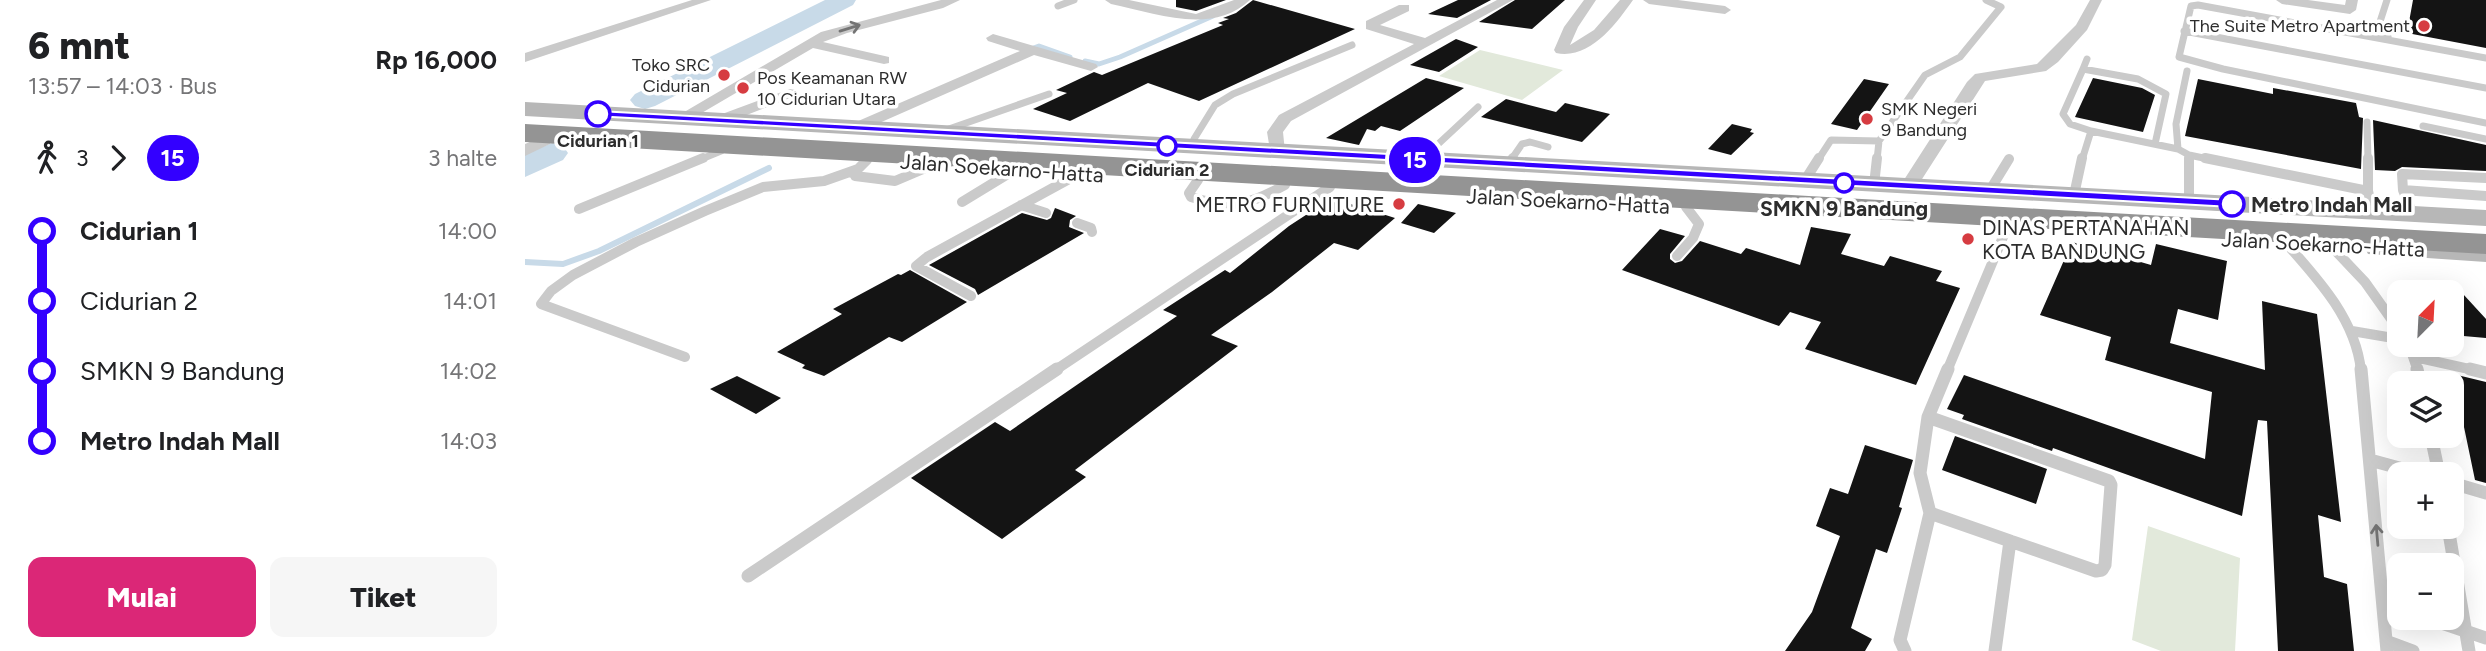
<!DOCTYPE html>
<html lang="id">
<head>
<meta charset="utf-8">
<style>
  :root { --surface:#fff; --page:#f6f6f6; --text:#202124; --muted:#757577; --accent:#db2777 }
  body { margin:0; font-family:Figtree,sans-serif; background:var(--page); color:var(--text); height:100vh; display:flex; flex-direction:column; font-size:26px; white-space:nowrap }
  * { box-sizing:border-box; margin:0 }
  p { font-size:23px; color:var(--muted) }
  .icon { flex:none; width:38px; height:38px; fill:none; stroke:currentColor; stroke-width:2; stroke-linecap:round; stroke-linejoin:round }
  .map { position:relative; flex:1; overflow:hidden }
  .side { display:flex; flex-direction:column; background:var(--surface); width:525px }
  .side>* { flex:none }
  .badge { padding:0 14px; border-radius:23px; font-size:24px; line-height:46px }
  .needle { width:46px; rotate:24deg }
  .fabs { position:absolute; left:1862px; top:280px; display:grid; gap:14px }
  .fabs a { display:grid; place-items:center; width:77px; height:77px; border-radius:14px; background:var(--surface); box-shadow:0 7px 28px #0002; font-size:35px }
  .map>.badge { position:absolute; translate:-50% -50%; box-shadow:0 0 0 4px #fff }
  .legs { display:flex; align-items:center; gap:10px; height:77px; padding:0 28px; font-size:23px }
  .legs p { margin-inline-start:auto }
  .summary { display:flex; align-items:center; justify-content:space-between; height:119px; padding:0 28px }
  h1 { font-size:38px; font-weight:800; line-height:52px }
  .button { display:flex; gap:14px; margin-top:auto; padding:14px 28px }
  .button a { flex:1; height:80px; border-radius:14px; background:var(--accent); color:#fff; font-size:28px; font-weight:800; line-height:80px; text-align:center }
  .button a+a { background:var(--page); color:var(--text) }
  ul { padding:0 28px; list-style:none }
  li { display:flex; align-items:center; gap:24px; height:70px; font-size:26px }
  li i { display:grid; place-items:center; width:10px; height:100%; margin:0 9px; background:currentColor }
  li i::after { content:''; width:18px; height:18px; margin:-9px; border:5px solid; border-radius:50%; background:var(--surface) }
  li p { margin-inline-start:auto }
  li:first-child i { background:linear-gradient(#0000 50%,currentColor 0) }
  li:last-child i { background:linear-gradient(currentColor 50%,#0000 0) }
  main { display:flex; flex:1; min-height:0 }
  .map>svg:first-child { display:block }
  .green { fill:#e2e9db }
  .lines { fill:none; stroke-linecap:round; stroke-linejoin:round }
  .stream-far1 { stroke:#c8dae8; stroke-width:5 }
  .stream { stroke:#c8dae8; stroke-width:6 }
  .river { fill:#c8dae8; fill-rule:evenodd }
  .building { fill:#141414 }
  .lane-far2 { stroke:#cacaca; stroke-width:7 }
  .lane-far1 { stroke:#cacaca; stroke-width:10 }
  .lane { stroke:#cacaca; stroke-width:13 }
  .street { fill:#cacaca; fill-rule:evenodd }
  .secondary { fill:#b7b7b7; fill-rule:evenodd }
  .highway { fill:#949494; fill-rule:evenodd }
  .oneway { stroke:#747474 }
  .line-1 { fill:#30f; stroke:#fff; stroke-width:2 }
  .poi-dot { fill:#d63c41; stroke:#fff; stroke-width:2.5 }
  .stop-1-dot { fill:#fff; stroke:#30f; stroke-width:3.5 }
  .labels { text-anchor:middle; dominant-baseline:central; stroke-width:7; stroke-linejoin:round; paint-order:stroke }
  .far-poi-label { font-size:18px; fill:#2d2d2d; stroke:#fff; text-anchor:end }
  .far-stop-label { font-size:18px; font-weight:bold; fill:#2d2d2d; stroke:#fff }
  .street-label { font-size:21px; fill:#2d2d2d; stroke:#fff }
  .poi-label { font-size:21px; fill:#2d2d2d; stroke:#fff; text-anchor:end }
  .stop-label { font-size:21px; font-weight:bold; fill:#2d2d2d; stroke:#fff; text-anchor:start }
</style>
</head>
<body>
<main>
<section class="side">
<div class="summary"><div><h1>6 mnt</h1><p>13:57 – 14:03 · Bus</p></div><b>Rp 16,000</b></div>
<div class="legs"><svg class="icon" aria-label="walk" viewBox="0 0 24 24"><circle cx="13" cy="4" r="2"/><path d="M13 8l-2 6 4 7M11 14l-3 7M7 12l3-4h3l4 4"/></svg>3<svg class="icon" aria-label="forward" viewBox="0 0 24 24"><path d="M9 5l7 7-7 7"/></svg><b class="badge" style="background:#30f;color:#fff">15</b><p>3 halte</p></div>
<ul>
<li><i style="color:#30f"></i><b>Cidurian 1</b><p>14:00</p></li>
<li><i style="color:#30f"></i><span>Cidurian 2</span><p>14:01</p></li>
<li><i style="color:#30f"></i><span>SMKN 9 Bandung</span><p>14:02</p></li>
<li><i style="color:#30f"></i><b>Metro Indah Mall</b><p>14:03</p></li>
</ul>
<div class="button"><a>Mulai</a><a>Tiket</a></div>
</section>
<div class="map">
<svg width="1961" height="651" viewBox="0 0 1961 651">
  <rect width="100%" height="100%" fill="#fff"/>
  <path class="green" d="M955 50 1038 70 997 100 914 76Z
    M1623 526 1715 558 1710 651H1636L1607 640Z"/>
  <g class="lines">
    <path class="stream-far1" d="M503 50 514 46 545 57
      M560 61 574 64 595 57 688 16"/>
    <path class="stream" d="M0 262 38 264 74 251 244 168"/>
    <path class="river" d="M300 0H331L328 5 130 106 120 109 110 106 105 100 110 94Z
      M27 143 38 146 43 153 38 160 0 177V154Z"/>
  </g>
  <path class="building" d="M651 0H701L671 11 651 7Z
    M728 0 830 29 674 101 623 83 545 121 508 109 542 93 531 90 569 72 577 75 698 25 693 23 704 19 698 18 711 13Z
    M933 0H966L932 18 903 14Z
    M990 0H1040L1007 29 954 22Z
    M1888 0H1961V48L1882 33Z
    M931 39 953 47 914 72 885 65Z
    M901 78 939 88 875 131 856 126 850 131 842 129 834 145 801 138Z
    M1568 78 1617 88 1630 95 1618 132 1550 117Z
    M1339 79 1364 84 1332 130 1306 124Z
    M1673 79 1748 94V88L1831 103 1834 117 1838 118 1836 169 1660 136Z
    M981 99 1031 112 1040 103 1085 114 1057 142 956 117Z
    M1848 120 1961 145V171L1877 167 1870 171 1850 170Z
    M1207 124 1227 129 1225 132 1229 133 1206 155 1183 149Z
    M807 198 870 218 833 250 809 243 747 292 686 335 713 346 550 470 561 477 477 539 386 478 470 422 485 431 652 316 638 310 700 270 705 273 764 226Z
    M893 204 931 213 909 233 876 223Z
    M530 208 551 216 545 220 544 227 559 233 453 295 450 289 404 265 497 213 522 220 526 218Z
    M1286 227 1326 234 1316 254 1359 266 1365 256 1417 271 1411 281 1435 288 1391 385 1280 349 1296 322 1265 312 1254 326 1097 270 1135 229 1160 236 1145 254V259L1150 263 1157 261 1175 241 1216 254 1221 248 1275 265Z
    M1547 242 1626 265 1631 244 1702 261 1693 320 1653 309 1645 343 1740 370 1737 301 1792 314 1816 522 1793 515 1799 577 1822 584 1829 651H1753L1742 421 1733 420 1717 516 1528 448 1527 451 1437 419 1439 415 1422 409 1439 375 1680 459 1687 392 1580 360 1586 337 1515 315Z
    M385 270 442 302 377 342 364 337 299 376 277 368 280 365 252 352 317 314 308 309 373 274 376 275Z
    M1927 282 1961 319V338L1927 335Z
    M1928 374 1961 382V483L1950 480Z
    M212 376 256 398 231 414 185 389Z
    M1430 436 1522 469 1511 504 1417 470Z
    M1340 445 1388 460 1374 507 1377 508 1362 553 1351 549 1326 628 1347 639 1340 651H1260L1287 612 1315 536 1291 526 1305 488 1323 494Z"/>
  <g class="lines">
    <path class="lane-far2" d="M1862 0 1852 31 1863 37
      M533 6 549 0
      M1659 31 1961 88
      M1961 58 1673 5 1666 6 1654 57 1698 69 1961 123
      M1562 59 1558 69 1613 79 1641 94 1630 144
      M1558 69 1538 114 1545 124 1566 131
      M1842 122 1843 160
      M1898 126 1961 139
      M421 130 524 94
      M672 147 669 139 690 105 708 94 827 45
      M1653 149 1651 124 1662 71
      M1664 155 1688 160
      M174 160 196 151
      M896 160 953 107
      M986 160 997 144 1005 142 1023 147
      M1293 160 1306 140 1354 141 1400 75 1435 57 1476 7 1461 0
      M1352 160 1354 141
      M1557 160 1566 131 1653 149 1664 155V160"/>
    <path class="lane-far1" d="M1664 158V201
      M1680 158 1843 191
      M1843 158V191L1848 212
      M342 160 329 173 330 176 370 181 410 164
      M896 160 898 158
      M983 165 988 158
      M673 180 664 193 666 197C706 210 724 205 760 185
      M1280 180 1294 158
      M1349 185 1352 158
      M1465 190 1484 159
      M1878 190 1961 196
      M1549 195 1557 158
      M437 202 491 169
      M496 205 521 213
      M54 209 178 158
      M1888 214 1878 190 1877 174 1961 178
      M552 223 566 228 567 232
      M1760 242C1793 279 1831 320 1836 371
      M1805 245 1840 282 1874 330
      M1152 256 1168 238 1174 224 1161 207
      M446 296 391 266 402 257 555 173
      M1827 331 1874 339
      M1884 345 1893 371
      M160 357 16 304 26 291 48 275 111 242 180 211 238 187 299 181 333 169
      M1890 357 1953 371
      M529 371 805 187
      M1422 371 1483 225"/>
    <path class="lane" d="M1836 369 1862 651
      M1892 369 1895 383
      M1945 369 1961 373
      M1403 417 1584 481 1586 485 1580 565 1577 570 1571 571 1405 513
      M1906 436 1914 474
      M1845 460 1896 474
      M1927 483 1961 493
      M1923 527 1944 651
      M223 576 532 369
      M1858 603 1874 608
      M1902 618 1961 638
      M1861 641 1888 651
      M1380 651 1375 640 1405 513 1395 473 1403 417 1423 369
      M1470 651 1485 541"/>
    <path class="street" d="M167 0H186L0 62V53Z
      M416 0H435L418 8 322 33 298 42 364 57V63L359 64 288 48 163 121 157 123 149 118 296 32Z
      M580 0H604L671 14 709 0H725C686 36 631 13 586 4Z
      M972 0H988L766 121 758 132 760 152 758 156H746L742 132 754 115 889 44 841 29V21L874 5H884V11L855 25 900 38Z
      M1059 0H1071L1053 27 1045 45 1069 30 1095 0H1108C1091 24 1065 60 1031 53L1029 50 1039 27Z
      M1118 0H1153L1200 6 1206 10 1200 14 1124 4Z
      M1565 0H1577L1562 30 1533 62 1521 71 1460 81 1390 190H1378L1375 186 1442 82 1450 74 1512 64 1551 25Z
      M1751 0H1783L1820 5 1821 0H1833L1831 10 1825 14 1757 4Z
      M468 34 571 64 573 67 566 71 509 55 336 131H324L322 128 324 125 495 51 463 41 461 38Z
      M265 89 270 90 272 93 270 96 201 123 195 125 187 120 189 117Z
      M19 136 25 138 27 141 25 144 0 156V144Z"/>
    <path class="secondary" d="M0 102 1961 210V226L0 116Z
      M1853 240 1961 246V262L1843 254 1840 248 1843 242Z"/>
    <path class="highway" d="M0 124 1961 234V254L0 142Z"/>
  </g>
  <defs><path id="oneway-shaft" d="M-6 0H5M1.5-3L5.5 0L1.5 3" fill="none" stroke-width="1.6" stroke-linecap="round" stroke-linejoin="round" transform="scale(1.75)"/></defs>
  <g class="oneway">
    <use href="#oneway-shaft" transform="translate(325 28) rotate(-17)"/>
    <use href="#oneway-shaft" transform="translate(1852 535) rotate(-95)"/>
  </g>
  <path class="line-1" d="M73 111 1707 200 1713 204 1707 207 69 116V112Z"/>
  <g class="poi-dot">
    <circle cx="1899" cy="26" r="7"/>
    <circle cx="199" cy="75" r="7"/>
    <circle cx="218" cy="88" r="7"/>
    <circle cx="1342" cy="119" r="7"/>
    <circle cx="874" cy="204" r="7"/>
    <circle cx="1443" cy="239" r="7"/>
  </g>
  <g class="stop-1-dot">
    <circle cx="73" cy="114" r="12"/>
    <circle cx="642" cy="146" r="9"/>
    <circle cx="1319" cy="183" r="9"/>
    <circle cx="1707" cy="204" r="12"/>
  </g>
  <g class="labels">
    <g class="far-poi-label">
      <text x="1885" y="26">The Suite Metro Apartment</text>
      <text x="185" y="65">Toko SRC<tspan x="185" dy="21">Cidurian</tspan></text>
      <text x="232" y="78" text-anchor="start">Pos Keamanan RW<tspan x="232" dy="21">10 Cidurian Utara</tspan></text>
      <text x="1356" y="109" text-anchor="start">SMK Negeri<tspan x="1356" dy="21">9 Bandung</tspan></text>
    </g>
    <g class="far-stop-label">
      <text x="73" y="141">Cidurian 1</text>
      <text x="642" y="170">Cidurian 2</text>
    </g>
    <g class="street-label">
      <text transform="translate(477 168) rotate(4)">Jalan Soekarno-Hatta</text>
      <text transform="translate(1043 201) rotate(3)">Jalan Soekarno-Hatta</text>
      <text transform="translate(1798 244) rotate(3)">Jalan Soekarno-Hatta</text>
    </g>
    <g class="poi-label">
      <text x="860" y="204">METRO FURNITURE</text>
      <text x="1457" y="227" text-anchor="start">DINAS PERTANAHAN<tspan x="1457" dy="24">KOTA BANDUNG</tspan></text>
    </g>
    <g class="stop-label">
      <text x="1726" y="204">Metro Indah Mall</text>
      <text x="1319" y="208" text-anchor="middle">SMKN 9 Bandung</text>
    </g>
  </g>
</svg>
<div class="fabs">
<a><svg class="needle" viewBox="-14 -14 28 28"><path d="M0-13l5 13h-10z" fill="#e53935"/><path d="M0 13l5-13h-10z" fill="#757577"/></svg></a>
<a><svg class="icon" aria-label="layers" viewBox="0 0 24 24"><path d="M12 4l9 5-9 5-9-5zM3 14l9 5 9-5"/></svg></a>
<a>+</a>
<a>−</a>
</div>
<b class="badge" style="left:890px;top:160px;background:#30f;color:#fff">15</b>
</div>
</main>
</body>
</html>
